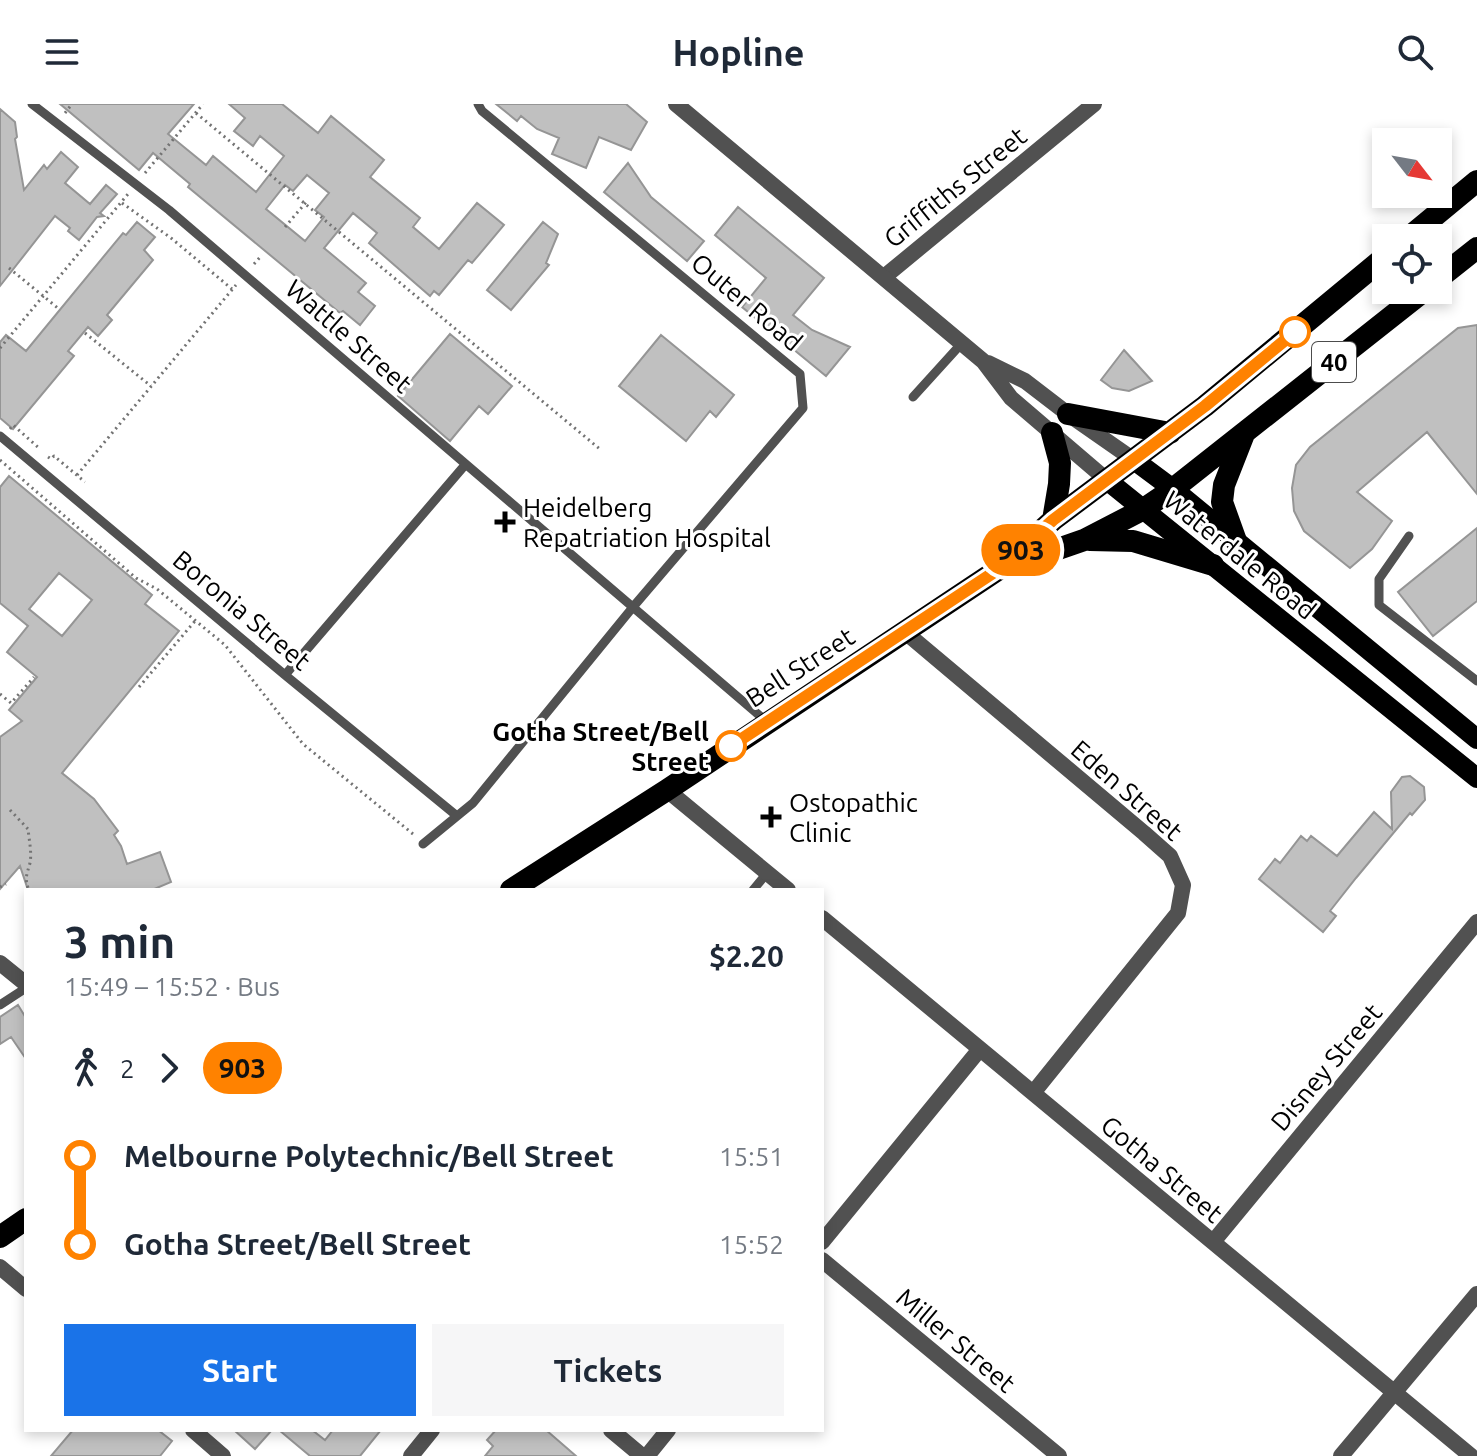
<!DOCTYPE html>
<html lang="en">
<head>
<meta charset="utf-8">
<style>
  :root { --surface:#fff; --page:#f6f6f7; --text:#1f2937; --muted:#747a83; --accent:#1a73e8 }
  body { margin:0; font-family:Ubuntu,sans-serif; background:var(--page); color:var(--text); height:100vh; display:flex; flex-direction:column; font-size:30px; white-space:nowrap }
  * { box-sizing:border-box; margin:0 }
  p { font-size:26px; color:var(--muted) }
  .icon { flex:none; width:44px; height:44px; fill:none; stroke:currentColor; stroke-width:2; stroke-linecap:round; stroke-linejoin:round }
  .map { position:relative; flex:1; overflow:hidden }
  .drawer { position:absolute; left:24px; top:784px; width:800px; height:544px; display:flex; flex-direction:column; background:var(--surface); border-radius:0px; box-shadow:0 4px 12px #0003 }
  .drawer>* { flex:none }
  .badge { padding:0 16px; border-radius:26px; font-size:28px; line-height:52px }
  .needle { width:52px; rotate:121deg }
  .fabs { position:absolute; left:1372px; top:24px; display:grid; gap:16px }
  .fabs a { display:grid; place-items:center; width:80px; height:80px; border-radius:0px; background:var(--surface); box-shadow:0 4px 12px #0003; font-size:40px }
  .map>.badge { position:absolute; translate:-50% -50%; box-shadow:0 0 0 4px #fff }
  .legs { display:flex; align-items:center; gap:12px; height:88px; padding:0 40px; font-size:26px }
  .legs p { margin-inline-start:auto }
  .summary { display:flex; align-items:center; justify-content:space-between; height:136px; padding:0 40px }
  h1 { font-size:44px; font-weight:600; line-height:60px }
  .action { display:flex; gap:16px; margin-top:auto; padding:16px 40px }
  .action a { flex:1; height:92px; border-radius:0px; background:var(--accent); color:#fff; font-size:32px; font-weight:600; line-height:92px; text-align:center }
  .action a+a { background:var(--page); color:var(--text) }
  ul { padding:0 40px; list-style:none }
  li { display:flex; align-items:center; gap:28px; height:88px; font-size:30px }
  li i { display:grid; place-items:center; width:12px; height:100%; margin:0 10px; background:currentColor }
  li i::after { content:''; width:20px; height:20px; margin:-10px; border:6px solid; border-radius:50%; background:var(--surface) }
  li p { margin-inline-start:auto }
  li:first-child i { background:linear-gradient(#0000 50%,currentColor 0) }
  li:last-child i { background:linear-gradient(currentColor 50%,#0000 0) }
  header { display:flex; justify-content:space-between; align-items:center; height:104px; padding:0 40px; background:var(--surface); font-size:36px; font-weight:600 }
  .map>svg:first-child { display:block }
  .building { fill:#c0c0c0; stroke:#959595; stroke-width:2; fill-rule:evenodd }
  .lines { fill:none; stroke-linecap:round; stroke-linejoin:round }
  .path { stroke:#737373; stroke-width:3; stroke-dasharray:2 4; stroke-linecap:butt }
  .service { stroke:#515151; stroke-width:9 }
  .minor { stroke:#515151; stroke-width:16 }
  .tertiary { stroke:#515151; stroke-width:16 }
  .primary { stroke:#000; stroke-width:20 }
  .trunk { stroke:#000; stroke-width:22 }
  .line-1-casing { stroke:#fff; stroke-width:18 }
  .line-1 { stroke:#ff8200; stroke-width:12 }
  .stop-1-dot { fill:#fff; stroke:#ff8200; stroke-width:4 }
  .poi-dot { fill:#000; stroke:#fff; stroke-width:3 }
  .labels { text-anchor:middle; dominant-baseline:central; stroke-width:6; stroke-linejoin:round; paint-order:stroke }
  .shield { fill:#fff; stroke:#4c4c4c; stroke-width:2 }
  .shield-label { font-size:24px; font-weight:bold; fill:#000 }
  .street-label { font-size:26px; fill:#000; stroke:#fff }
  .poi-label { font-size:26px; fill:#000; stroke:#fff; text-anchor:start }
  .stop-label { font-size:26px; font-weight:bold; fill:#000; stroke:#fff; text-anchor:end }
</style>
</head>
<body>
<header><svg class="icon" aria-label="menu" viewBox="0 0 24 24"><path d="M4 6h16M4 12h16M4 18h16"/></svg>Hopline<svg class="icon" aria-label="search" viewBox="0 0 24 24"><circle cx="10" cy="10" r="6"/><path d="M15 15l6 6"/></svg></header>
<div class="map">
<svg width="1477" height="1352" viewBox="0 0 1477 1352">
  <rect width="100%" height="100%" fill="#fff"/>
  <path class="building" d="M60 0H194L168 30 206 61 213 52 256 88 284 52 260 32 253 42 234 27 245 14 229 0H282L318 29 331 12 384 56 370 73 420 114 413 123 439 145 477 99 504 121 472 159 468 156 439 191 434 187 430 192 369 139 377 129 353 109 324 144 366 179 358 188 375 202 360 221 343 207 340 209 188 83 190 80 153 49 139 66ZM307 71 329 89 315 106 324 113 305 137 266 105 285 81 293 87Z
    M496 0H626L647 18 631 46 599 33 586 64 552 50 559 34 537 25 521 12 517 17Z
    M0 5 15 18 17 33 15 35 24 86 44 61 47 65 61 48 78 63 65 79 90 100 106 81 117 90 100 109 104 112 97 113 79 136 68 127 70 124 55 112 0 182Z
    M628 59 651 93 704 137 687 157 604 88Z
    M738 103 824 174 793 211 812 226 850 243 826 272 742 203 766 174 715 131Z
    M137 118 155 133 144 146 153 156 107 211 112 216 98 232 88 223 68 247 74 252 13 325 0 314V238L6 231 26 247 123 129 126 131Z
    M543 118 558 130 546 159 549 161 511 206 487 186Z
    M1477 221V390L1427 328 1357 388 1392 417 1372 445 1350 464 1304 427 1294 407 1292 384 1296 361 1310 343 1458 224Z
    M450 230 512 282 488 310 479 302 450 337 398 292Z
    M661 231 734 291 716 313 710 307 686 337 619 282Z
    M1124 246 1152 277 1129 287 1112 284 1101 276Z
    M9 372 152 491 145 500 179 527 62 669 94 695 118 727 114 731 121 742 127 760 160 748 171 778 152 786H28L20 762 0 785V633L22 617 9 606 37 573 7 548 28 522 0 499V383ZM59 469 92 496 62 532 29 505Z
    M1477 424V497L1433 532 1398 488Z
    M1410 672 1424 683 1425 696 1412 711 1410 709 1356 774 1330 807 1336 812 1323 828 1259 775 1275 755 1280 759 1301 732 1307 737 1311 732 1337 752 1374 708 1392 725 1391 688 1402 673Z
    M18 901 26 914V955L11 933 0 940V913Z
    M73 1326H158L172 1337 160 1352H51Z
    M234 1326H272L255 1345Z
    M279 1326H312L325 1336 333 1326H381L360 1352H310Z
    M496 1326H546L576 1352H485L493 1342 487 1336Z"/>
  <g class="lines">
    <path class="path" d="M65 9 72 0
      M196 9 601 346
      M145 69 203 0
      M122 99 171 134 232 185
      M285 123 308 96
      M254 160 262 151
      M9 164 59 205
      M85 229 151 282
      M0 244 128 90
      M10 325 13 321 40 345
      M48 353 51 355 54 352 85 378
      M0 356 136 474 157 485 225 541 303 640 413 730
      M77 371 236 181
      M139 583 195 517
      M0 590 11 599 34 573
      M10 706 28 725C29 735 32 749 30 759 27 770 24 775 29 786
      M0 783 6 780"/>
    <path class="service" d="M32 0 169 106 767 618
      M913 293 962 239
      M0 332 285 571 457 712
      M1409 432 1379 475V501L1477 577
      M285 571 465 361
      M423 740 473 699 633 503 803 304 800 270 482 7 478 0
      M753 786 767 769
      M0 901 26 884"/>
    <path class="minor" d="M884 173 1094 0
      M905 528 1144 729 1170 752 1183 781 1178 809 1033 989
      M667 686 788 786
      M822 814 1471 1352
      M0 859 26 880
      M822 1138 980 945
      M1213 1138 1477 818
      M822 1156 1059 1352
      M0 1163 26 1185
      M193 1326 223 1352
      M611 1326 642 1352
      M411 1352 432 1326
      M647 1352 668 1326
      M1341 1352 1477 1190"/>
    <path class="tertiary" d="M676 0 983 257 1011 294 1108 377
      M988 259 1025 277 1068 310 1134 356"/>
    <path class="primary" d="M1134 356 1173 385 1477 635
      M1108 377 1477 674"/>
    <path class="trunk" d="M1408 134 1477 77
      M1438 175 1477 144
      M1068 310 1170 329
      M1052 329 1060 359 1059 380 1053 416
      M1090 436 1133 437 1213 461
      M1236 437 1222 398 1224 381 1244 330
      M1009 462 1084 436 1142 406 1173 385 1425 186
      M511 786 667 686 999 465 1053 416 1205 302 1386 152
      M0 1133 26 1115"/>
  </g>
  <g class="lines">
    <defs>
      <path id="line-1" d="M731 642 999 465 1053 416 1205 302 1295 228"/>
    </defs>
    <use href="#line-1" class="line-1-casing"/>
    <use href="#line-1" class="line-1"/>
  </g>
  <g class="stop-1-dot">
    <circle cx="1295" cy="228" r="14"/>
    <circle cx="731" cy="642" r="14"/>
  </g>
  <g class="poi-dot">
    <path d="M501 406h8v8h8v8h-8v8h-8v-8h-8v-8h8z"/>
    <path d="M767 701h8v8h8v8h-8v8h-8v-8h-8v-8h8z"/>
  </g>
  <g class="labels">
    <rect class="shield" x="1312" y="238" width="44" height="40" rx="6"/>
    <g class="shield-label">
      <text x="1334" y="258">40</text>
    </g>
    <g class="street-label">
      <text transform="translate(955 83) rotate(-39)">Griffiths Street</text>
      <text transform="translate(747 198) rotate(40)">Outer Road</text>
      <text transform="translate(349 232) rotate(41)">Wattle Street</text>
      <text transform="translate(1240 451) rotate(39)">Waterdale Road</text>
      <text transform="translate(242 506) rotate(40)">Boronia Street</text>
      <text transform="translate(800 563) rotate(-33)">Bell Street</text>
      <text transform="translate(1127 686) rotate(41)">Eden Street</text>
      <text transform="translate(1326 963) rotate(-50)">Disney Street</text>
      <text transform="translate(1162 1065) rotate(40)">Gotha Street</text>
      <text transform="translate(956 1236) rotate(40)">Miller Street</text>
    </g>
    <g class="poi-label">
      <text x="523" y="403">Heidelberg<tspan x="523" dy="30">Repatriation Hospital</tspan></text>
      <text x="789" y="698">Ostopathic<tspan x="789" dy="30">Clinic</tspan></text>
    </g>
    <g class="stop-label">
      <text x="709" y="627">Gotha Street/Bell<tspan x="709" dy="30">Street</tspan></text>
    </g>
  </g>
</svg>
<div class="fabs">
<a><svg class="needle" viewBox="-14 -14 28 28"><path d="M0-13l5 13h-10z" fill="#e53935"/><path d="M0 13l5-13h-10z" fill="#747a83"/></svg></a>
<a><svg class="icon" aria-label="locate" viewBox="0 0 24 24"><circle cx="12" cy="12" r="6"/><path d="M12 2v4M12 18v4M2 12h4M18 12h4"/></svg></a>
</div>
<b class="badge" style="left:1021px;top:446px;background:#ff8200;color:#111">903</b>
<section class="drawer">
<div class="summary"><div><h1>3 min</h1><p>15:49 – 15:52 · Bus</p></div><b>$2.20</b></div>
<div class="legs"><svg class="icon" aria-label="walk" viewBox="0 0 24 24"><circle cx="13" cy="4" r="2"/><path d="M13 8l-2 6 4 7M11 14l-3 7M7 12l3-4h3l4 4"/></svg>2<svg class="icon" aria-label="forward" viewBox="0 0 24 24"><path d="M9 5l7 7-7 7"/></svg><b class="badge" style="background:#ff8200;color:#111">903</b></div>
<ul>
<li><i style="color:#ff8200"></i><b>Melbourne Polytechnic/Bell Street</b><p>15:51</p></li>
<li><i style="color:#ff8200"></i><b>Gotha Street/Bell Street</b><p>15:52</p></li>
</ul>
<div class="action"><a>Start</a><a>Tickets</a></div>
</section>
</div>
</body>
</html>
